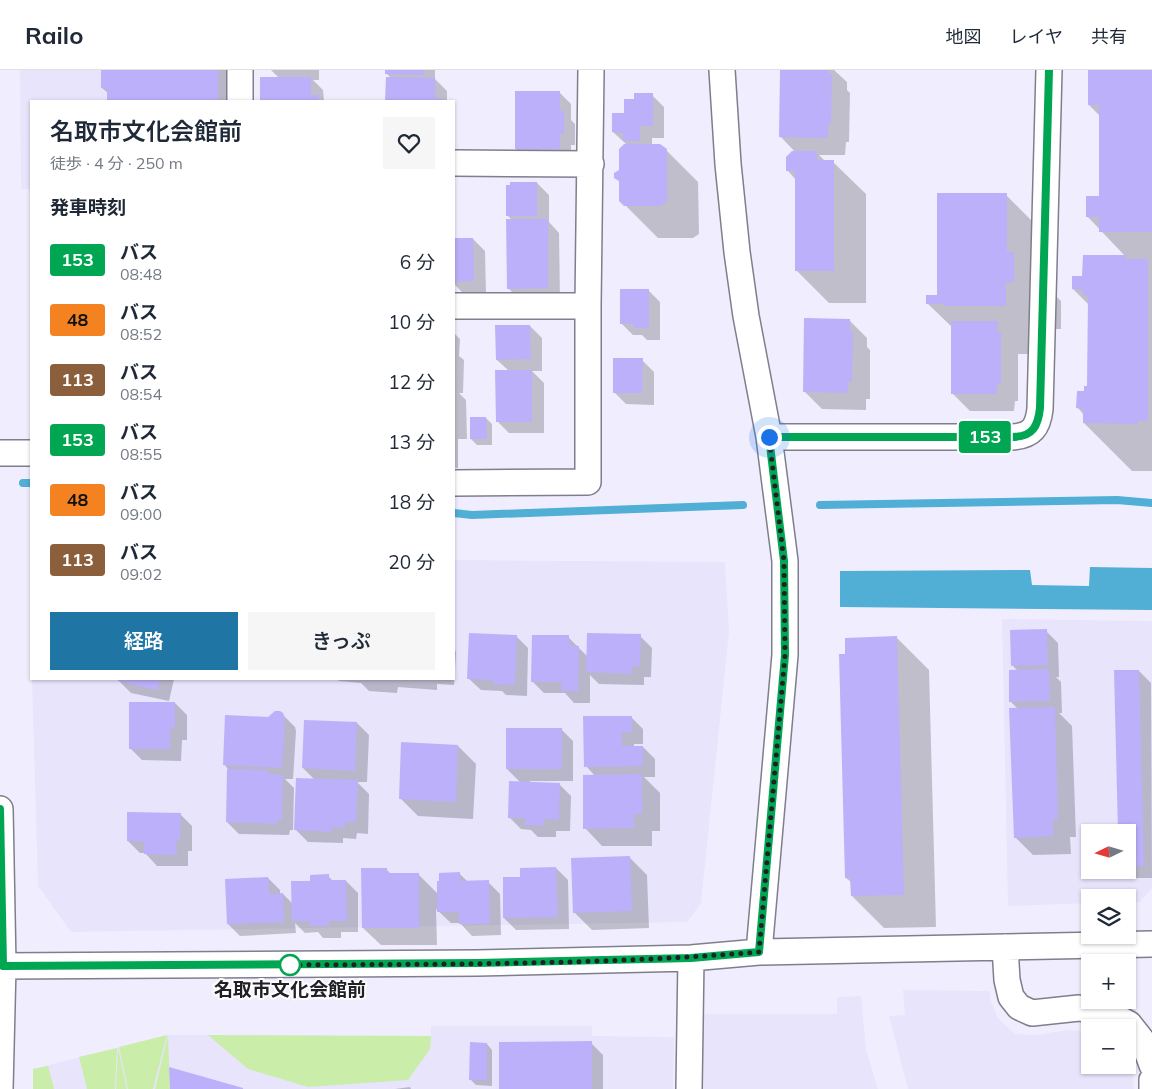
<!DOCTYPE html>
<html lang="ja">
<head>
<meta charset="utf-8">
<style>
  :root { --surface:#fff; --page:#f6f6f7; --text:#1f2937; --muted:#747a83; --line:#e0e1e3; --accent:#1f75a4 }
  body { margin:0; font-family:Mulish,"Noto Sans JP",sans-serif; background:var(--page); color:var(--text); height:100vh; display:flex; flex-direction:column; font-size:19px; white-space:nowrap }
  * { box-sizing:border-box; margin:0 }
  p { font-size:16px; color:var(--muted) }
  .icon { flex:none; width:28px; height:28px; fill:none; stroke:currentColor; stroke-width:2; stroke-linecap:round; stroke-linejoin:round }
  .map { position:relative; flex:1; overflow:hidden }
  .details { position:absolute; left:30px; top:30px; width:425px; height:580px; display:flex; flex-direction:column; background:var(--surface); border-radius:0px; box-shadow:0 1px 4px #0004 }
  .details>* { flex:none }
  .badge { padding:0 10px; border-radius:4px; font-size:18px; line-height:32px }
  .needle { width:32px; rotate:265deg }
  .tools { position:absolute; left:1081px; top:754px; display:grid; gap:10px }
  .tools a { display:grid; place-items:center; width:55px; height:55px; border-radius:0px; background:var(--surface); box-shadow:0 1px 4px #0004; font-size:25px }
  .you { position:absolute; width:25px; height:25px; margin:-12px; border:4px solid #fff; border-radius:50%; background:#1a73e8; box-shadow:0 0 0 8px #1a73e833 }
  .map>.badge { position:absolute; translate:-50% -50%; box-shadow:0 0 0 2px #fff }
  h2 { padding:0 20px; font-size:19px; line-height:45px }
  .round { display:grid; place-items:center; flex:none; width:52px; height:52px; border-radius:0px; background:var(--page) }
  .summary { display:flex; align-items:center; justify-content:space-between; height:85px; padding:0 20px }
  h1 { font-size:24px; font-weight:600; line-height:38px }
  .cta { display:flex; gap:10px; margin-top:auto; padding:10px 20px }
  .cta a { flex:1; height:58px; border-radius:0px; background:var(--accent); color:#fff; font-size:20px; font-weight:600; line-height:58px; text-align:center }
  .cta a+a { background:var(--page); color:var(--text) }
  ul { padding:0; list-style:none }
  li { display:flex; align-items:center; gap:15px; height:60px; padding:0 20px }
  li div { flex:1 }
  li b { display:block; font-size:19px }
  li em { font-style:normal }
  li .badge { min-width:55px; font-weight:700; text-align:center }
  header { display:flex; align-items:center; gap:30px; box-sizing:border-box; height:70px; padding:0 25px; background:var(--surface); border-bottom:1px solid var(--line) }
  header strong { font-size:24px }
  nav { display:flex; gap:28px; margin-inline-start:auto; font-size:18px }
  .map>svg:first-child { display:block }
  .built { fill:#e7e4fc; fill-rule:evenodd }
  .green { fill:#caedaa }
  .water { fill:#51aed5 }
  .shadow { fill:#0003 }
  .lines { fill:none; stroke-linecap:round; stroke-linejoin:round }
  .stream { stroke:#51aed5; stroke-width:8 }
  .building { fill:#bcb0fa }
  .minor-casing { stroke:#7f7e8c; stroke-width:28 }
  .minor { stroke:#fff; stroke-width:25 }
  .line-casing { stroke:#fff; stroke-width:11 }
  .line { stroke:#00a651; stroke-width:8 }
  .walk { stroke:#212026; stroke-width:5; stroke-dasharray:0 9 }
  .stop-dot { fill:#fff; stroke:#00a651; stroke-width:2.5 }
  .labels { text-anchor:middle; dominant-baseline:central; stroke-width:4; stroke-linejoin:round; paint-order:stroke }
  .stop-label { font-size:19px; font-weight:bold; fill:#212026; stroke:#fdfdfd }
</style>
</head>
<body>
<header>
<strong>Railo</strong>
<nav><a>地図</a><a>レイヤ</a><a>共有</a></nav>
</header>
<div class="map">
<svg width="1152" height="1019" viewBox="0 0 1152 1019">
  <rect width="100%" height="100%" fill="#f0eefe"/>
  <path class="built" d="M20 0H226V31H31V119H21Z
    M454 490 725 492 729 562 701 833 687 852 71 862 38 816 32 609H454Z
    M1002 549 1152 551V818L1140 832H1128V828H1090V833L1008 836ZM1090 762H1128V800H1090Z
    M903 920 990 921V929L998 948 1015 964 1036 965 1068 960 1090 962V995H1128V990L1132 998 1134 1019H908L889 946 905 945Z
    M861 926 866 979 878 1019H703V944H837V927Z
    M431 956H592V966L674 967 673 1019H33V999L168 965 431 966Z"/>
  <path class="green" d="M167 965 153 1019H128L119 977Z
    M168 965 170 1019H155Z
    M208 965 431 966 430 979 408 1010 308 1017 248 999Z
    M117 978 115 1019H87L79 987Z
    M118 978 127 1019H116Z
    M48 996 54 1019H33V999Z"/>
  <path class="water" d="M1090 497 1152 498V540L840 537V501L1030 500 1032 515 1089 516Z"/>
  <path class="shadow" d="M102 0H235V31H108V23L102 18Z
    M271 0H319V10H313L323 20 324 31H261V8H279Z
    M387 0H435V9L447 21V31H387V8H391L387 4Z
    M781 0H834L847 12V20L850 23 849 72H846L845 85H819L826 92H833L866 124V233H829L797 201 796 110 788 101 796 83 780 66Z
    M1089 0H1152V401H1132L1084 353V345L1078 338 1088 317 1089 235 1073 219 1084 208 1125 186 1087 146 1100 127V46L1089 35Z
    M559 22 571 34V50L575 54V75H571V91H528L516 79Z
    M652 25 664 37V68H652V75L666 80 698 112 699 164 693 168H658L620 130V112L616 108 620 101 627 75 613 62 635 30Z
    M537 113 549 125V152L559 163 560 230H520L508 218 513 151 507 145Z
    M1006 125 1054 173V224L1061 231V259H1053V284H1018V331H1015L1014 341H970L952 323 953 258 927 233 938 226Z
    M454 169H473L485 181 486 223H463L454 214Z
    M648 220 660 232V270H647L642 265H633L621 253Z
    M849 250 867 268V277L870 280V329H866V340L822 339 804 321Z
    M530 256 542 268V301H532L544 313V363H509L497 351 509 301 497 290Z
    M454 263 460 269 459 286 464 290 463 323H459L466 330 467 369H458V398H454Z
    M642 290 654 302V335L626 334 614 322Z
    M486 348 492 354V375H477L471 369Z
    M1046 561 1058 573 1059 607H1056L1061 612 1062 643H1059L1072 656 1076 767H1070L1071 784 1033 785 1015 767 1018 639 1010 631 1018 601 1013 596Z
    M516 566 528 578 527 626 506 625 502 621 481 620 468 608Z
    M640 566 652 578 651 607H644V615L599 614 590 605V633H574L565 623H544L532 611 568 567 587 586Z
    M896 567 929 600 936 857 884 858 852 826V813L846 808V585Z
    M454 579 456 582 454 615 437 614V620L398 617 397 623 369 621 361 613 339 611 337 609H454Z
    M1139 601 1151 613 1152 808H1132L1124 800H1128V762H1119L1115 602Z
    M120 609H174L169 631 131 623 119 611Z
    M175 633 187 645V670H182L181 691 142 690 130 678Z
    M282 644 295 657 296 661 293 709H285L294 718 293 760H290L289 765 239 764 227 752 228 699 224 694 268 648Z
    M631 647 643 659V674H634V677H643L655 689V707H644L660 723V761H652V776H602L585 758 595 706 586 696Z
    M357 653 369 665 367 712H357L369 724 368 764 357 763 356 769 343 768V773L308 772 296 760 315 710 303 698Z
    M561 659 573 671V711H530V713L559 714 571 726 570 761H556V767H538L531 760 521 759 509 747 521 713 507 699Z
    M458 676 476 694 473 749 418 746 400 728Z
    M180 744 192 756V781H188V796H157L145 783H140L128 771Z
    M629 787 647 805 649 858 592 860 574 842Z
    M556 798 568 810 569 859 516 860 504 848 521 808Z
    M386 799 391 804H418L438 824 459 803 468 812H488L500 824 501 865 472 866 460 853H451L436 839 437 875H381L363 858Z
    M328 806 334 812 346 811 358 823V862H341V868H323L318 862 305 863 295 853 296 863 240 866 228 854 268 808 280 820V824H283L293 834 311 812Z
    M591 973 603 985V1019H500Z
    M487 974 492 980V1016L476 1015 471 1010Z
    M410 1017 411 1019H395Z"/>
  <g class="lines">
    <path class="stream" d="M23 413H31
      M820 435 1117 430 1152 433
      M454 443 472 445 743 435"/>
  </g>
  <path class="building" d="M101 0H218V31H107V18H101Z
    M385 0H424V5L385 4Z
    M780 0H829V4H832L831 55H828V68L779 67Z
    M1088 0H1152V162H1099V147H1086V126H1099V35H1088Z
    M260 7H311V25H319V31H260Z
    M386 7 435 8V28H441V31H385Z
    M515 21H560V41H564V64H560V79H515Z
    M634 23H653V56H640V71H623V63L612 62V43H624V29H634Z
    M624 74H660L667 79V131L660 136H624L619 131V111L614 108V103L619 100V79Z
    M792 81H817V90H834V201H795V101H786V87Z
    M510 112H537V146H506V115H510Z
    M937 123H1007V182H1014V212H1006V236H944V234H926V225H937Z
    M506 149H548V218L507 219Z
    M454 168H473L474 211 454 212Z
    M1083 185H1126L1125 189H1148V351H1138V354L1083 353V339L1076 338 1077 321H1084V316H1087L1088 226H1084L1083 220 1072 219V206H1082Z
    M620 219H649V258H634V254H620Z
    M804 248 850 249V261H853L852 312H848V323L803 322Z
    M951 251H998L997 262H1001V314H997V324H951Z
    M495 255H530L531 289 496 290Z
    M613 288H643L642 323H613Z
    M495 300H532V352H496Z
    M470 347H486L487 369H470Z
    M1047 559 1048 595 1011 596 1010 560Z
    M469 563 517 565 515 615 493 614V610L467 609Z
    M587 563 641 564 640 596H632V604L586 602Z
    M532 565H569V575L579 576 578 621H561V612H531Z
    M897 566 904 825 851 826 850 808H845L839 584H845V568Z
    M1049 599 1050 631 1009 632V600Z
    M1114 600H1139L1144 796H1128V762H1118Z
    M119 609H160L157 620 118 611Z
    M129 632H175V658H170V679H129Z
    M1055 637 1058 749H1053V766L1014 768 1009 638Z
    M275 641H280L283 643 285 648 282 698 223 695 225 645 268 647Z
    M583 646H632V662H622V676H643V696L584 697Z
    M304 650 357 652 355 701 302 698Z
    M506 658H562V699H506Z
    M401 672 458 675 456 732 399 729Z
    M227 699 268 700V704L283 705 282 749H278V754L226 752Z
    M642 704V744H634V758L583 759V705Z
    M296 708 358 710 356 752H345V758L332 757V762L294 760Z
    M509 711 560 713 559 750 544 749V756L525 755V748H508Z
    M127 742 181 743 180 770H176L177 785 144 784V772L127 771Z
    M630 786 632 841 573 843 571 788Z
    M556 797 558 847 503 848V807H520V798Z
    M361 798H387V803H419V858H362Z
    M460 802V811L489 810 490 854H459V842H437V811H439V803Z
    M329 804V810H346L347 851H329V856H310V851H292L291 811H310V805Z
    M268 807 269 824 283 823 284 852 227 854 225 809Z
    M592 971V1019H499V972Z
    M470 972 487 973V1010H469Z
    M169 997 243 1018V1019H170Z"/>
  <g class="lines">
    <defs>
      <path id="minor" d="M240 0V31
        M722 0 728 94 737 182 746 246 769 367 785 491V585L759 882
        M454 93 591 94
        M454 236H588
        M769 367H1012C1032 366 1038 357 1040 339L1049 0
        M0 383H31
        M454 413 588 412V236L591 0
        M0 739 3 896 0 1019
        M1005 877 1007 910 1011 927 1019 937 1032 943 1079 938 1108 943 1129 954 1144 973 1152 995
        M0 896 477 893 691 888 759 882 1152 874
        M689 1019 691 888
        M1152 1019V1010"/>
    </defs>
    <use href="#minor" class="minor-casing"/>
    <use href="#minor" class="minor"/>
  </g>
  <g class="lines">
    <defs>
      <path id="line" d="M0 739 3 896 477 893 691 888 759 882 785 585 784 491 769 367H1012C1033 367 1038 356 1040 338L1049 0"/>
    </defs>
    <use href="#line" class="line-casing"/>
    <use href="#line" class="line"/>
    <path class="walk" d="M290 895H286C443 894 602 895 759 882L785 585 784 491 769 367"/>
  </g>
  <circle class="stop-dot" cx="290" cy="895" r="10"/>
  <g class="labels">
    <g class="stop-label">
      <text x="290" y="919">名取市文化会館前</text>
    </g>
  </g>
</svg>
<div class="tools">
<a><svg class="needle" viewBox="-14 -14 28 28"><path d="M0-13l5 13h-10z" fill="#e53935"/><path d="M0 13l5-13h-10z" fill="#747a83"/></svg></a>
<a><svg class="icon" aria-label="layers" viewBox="0 0 24 24"><path d="M12 4l9 5-9 5-9-5zM3 14l9 5 9-5"/></svg></a>
<a>+</a>
<a>−</a>
</div>
<div class="you" style="left:769px;top:367px"></div>
<b class="badge" style="left:985px;top:367px;background:#00a651;color:#fff">153</b>
<section class="details">
<div class="summary"><div><h1>名取市文化会館前</h1><p>徒歩 · 4 分 · 250 m</p></div><a class="round"><svg class="icon" aria-label="heart" viewBox="0 0 24 24"><path d="M12 20l-8-8c-3-5 5-10 8-4 3-6 11-1 8 4z"/></svg></a></div>
<h2>発車時刻</h2>
<ul>
<li><span class="badge" style="background:#00a651;color:#fff">153</span><div><b>バス</b><p>08:48</p></div><em>6 分</em></li>
<li><span class="badge" style="background:#f58220;color:#111">48</span><div><b>バス</b><p>08:52</p></div><em>10 分</em></li>
<li><span class="badge" style="background:#8b5e3c;color:#fff">113</span><div><b>バス</b><p>08:54</p></div><em>12 分</em></li>
<li><span class="badge" style="background:#00a651;color:#fff">153</span><div><b>バス</b><p>08:55</p></div><em>13 分</em></li>
<li><span class="badge" style="background:#f58220;color:#111">48</span><div><b>バス</b><p>09:00</p></div><em>18 分</em></li>
<li><span class="badge" style="background:#8b5e3c;color:#fff">113</span><div><b>バス</b><p>09:02</p></div><em>20 分</em></li>
</ul>
<div class="cta"><a>経路</a><a>きっぷ</a></div>
</section>
</div>
</body>
</html>
